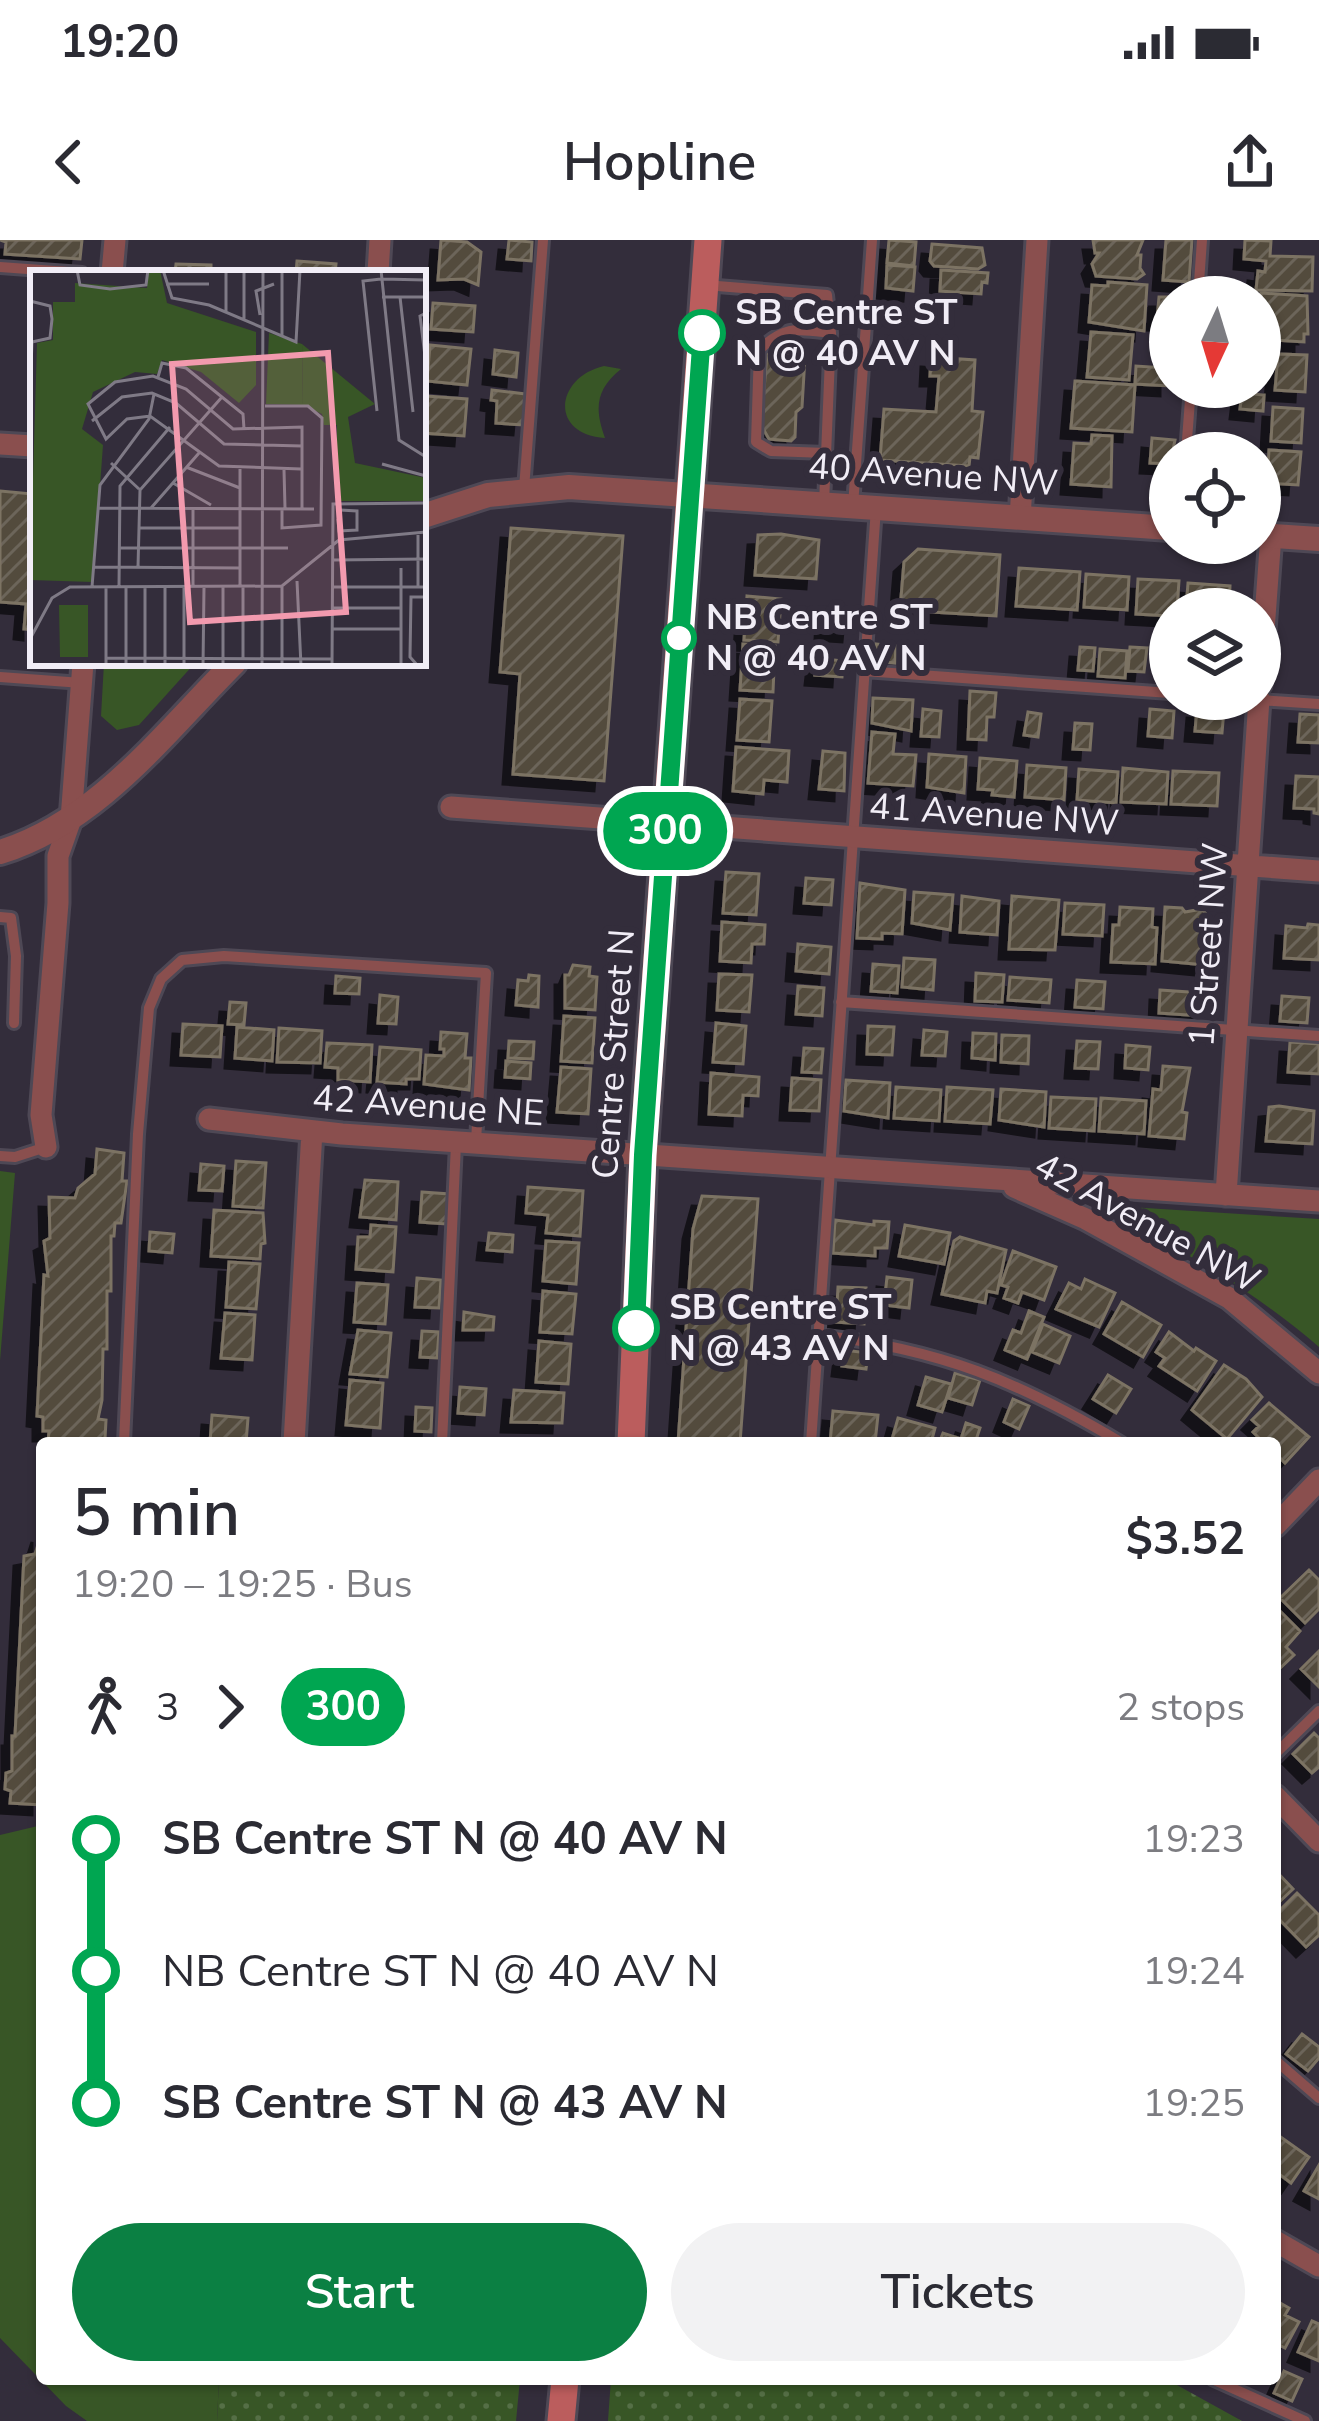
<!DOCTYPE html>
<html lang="en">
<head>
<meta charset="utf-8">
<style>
  :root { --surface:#fff; --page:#f2f2f3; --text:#2b2b33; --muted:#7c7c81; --accent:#0b8043 }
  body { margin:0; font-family:"Nunito Sans",sans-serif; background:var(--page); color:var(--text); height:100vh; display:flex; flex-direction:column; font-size:45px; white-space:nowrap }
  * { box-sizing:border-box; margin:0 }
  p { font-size:39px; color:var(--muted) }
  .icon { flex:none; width:66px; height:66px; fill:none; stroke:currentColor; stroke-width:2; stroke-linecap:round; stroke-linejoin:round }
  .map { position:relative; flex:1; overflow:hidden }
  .drawer { position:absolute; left:36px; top:1197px; width:1245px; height:948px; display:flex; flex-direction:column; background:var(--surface); border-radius:12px; box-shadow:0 3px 9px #0004 }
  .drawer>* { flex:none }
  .badge { padding:0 24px; border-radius:39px; font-size:42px; line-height:78px }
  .needle { width:78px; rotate:184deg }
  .buttons { position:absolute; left:1149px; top:36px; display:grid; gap:24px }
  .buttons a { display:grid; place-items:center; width:132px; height:132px; border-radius:50%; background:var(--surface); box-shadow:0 3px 9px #0004; font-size:60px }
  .map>.badge { position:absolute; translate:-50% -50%; box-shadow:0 0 0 6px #fff }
  .legs { display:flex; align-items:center; gap:18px; height:132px; padding:0 36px; font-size:39px }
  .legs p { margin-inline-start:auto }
  .overview { display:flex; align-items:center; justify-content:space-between; height:204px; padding:0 36px }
  h1 { font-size:66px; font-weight:600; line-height:90px }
  .action { display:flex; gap:24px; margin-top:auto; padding:24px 36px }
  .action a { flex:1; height:138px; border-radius:72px; background:var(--accent); color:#fff; font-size:48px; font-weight:600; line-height:138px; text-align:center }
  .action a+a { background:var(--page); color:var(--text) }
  ul { padding:0 36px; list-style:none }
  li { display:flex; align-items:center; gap:42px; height:132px; font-size:45px }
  li i { display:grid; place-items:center; width:18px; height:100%; margin:0 15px; background:currentColor }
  li i::after { content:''; width:30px; height:30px; margin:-15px; border:9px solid; border-radius:50%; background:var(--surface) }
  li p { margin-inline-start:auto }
  li:first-child i { background:linear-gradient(#0000 50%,currentColor 0) }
  li:last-child i { background:linear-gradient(currentColor 50%,#0000 0) }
  .status { display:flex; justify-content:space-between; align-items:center; height:84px; padding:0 60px; background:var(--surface); direction:ltr }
  .status svg { height:33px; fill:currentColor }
  header { display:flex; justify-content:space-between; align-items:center; height:156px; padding:0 36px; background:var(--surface); font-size:54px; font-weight:600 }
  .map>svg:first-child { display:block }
  .grass { fill:url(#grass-dots) }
  .park { fill:#385626 }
  .building { fill:url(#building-hatch); stroke:#7c7364; stroke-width:3; filter:url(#shadow) }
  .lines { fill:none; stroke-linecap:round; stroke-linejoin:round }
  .service-casing { stroke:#4e4855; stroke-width:16 }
  .minor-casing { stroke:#4e4855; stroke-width:27 }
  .tertiary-casing { stroke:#4e4855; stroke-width:30 }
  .secondary-casing { stroke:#4e4855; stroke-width:33 }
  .service { stroke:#8a4f4e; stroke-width:10 }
  .minor { stroke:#8a4f4e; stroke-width:21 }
  .tertiary { stroke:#8a4f4e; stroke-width:24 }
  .secondary { stroke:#bb5d5d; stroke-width:27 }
  .line-1-casing { stroke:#fff; stroke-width:27 }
  .line-1 { stroke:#00a651; stroke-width:18 }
  .stop-1-dot { fill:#fff; stroke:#00a651; stroke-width:6 }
  .labels { text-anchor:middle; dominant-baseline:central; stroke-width:12; stroke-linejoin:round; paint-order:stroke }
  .stop-label { font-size:36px; font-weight:bold; fill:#f1edf6; stroke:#332d3b; text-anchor:start }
  .street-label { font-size:36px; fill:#f1edf6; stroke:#332d3b }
  .inset-road { fill:none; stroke:#7f7a86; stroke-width:3 }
  .view { fill:#f29aae; fill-opacity:0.15; stroke:#f29aae; stroke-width:6 }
  .inset-edge { fill:none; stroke:#f1edf6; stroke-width:6 }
</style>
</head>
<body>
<div class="status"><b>19:20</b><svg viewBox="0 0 49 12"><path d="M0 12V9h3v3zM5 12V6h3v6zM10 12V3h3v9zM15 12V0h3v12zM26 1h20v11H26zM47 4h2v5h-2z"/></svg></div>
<header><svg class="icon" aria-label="back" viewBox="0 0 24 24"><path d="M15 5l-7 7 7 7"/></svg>Hopline<svg class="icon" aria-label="share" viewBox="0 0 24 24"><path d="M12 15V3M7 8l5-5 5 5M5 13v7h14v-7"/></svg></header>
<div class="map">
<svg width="1319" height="2181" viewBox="0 0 1319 2181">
  <defs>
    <pattern id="grass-dots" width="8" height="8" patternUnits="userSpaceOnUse" patternTransform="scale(3)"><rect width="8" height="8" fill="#385626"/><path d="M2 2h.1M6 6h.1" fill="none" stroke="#556f46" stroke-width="1.8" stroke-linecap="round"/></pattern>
    <pattern id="building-hatch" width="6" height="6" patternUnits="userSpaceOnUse" patternTransform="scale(3)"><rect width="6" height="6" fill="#534b3d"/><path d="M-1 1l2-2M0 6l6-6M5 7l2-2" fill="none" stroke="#6c655a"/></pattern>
    <filter id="shadow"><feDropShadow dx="-10" dy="10" stdDeviation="0" flood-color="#0009"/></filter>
  </defs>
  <rect width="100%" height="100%" fill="#332d3b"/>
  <path class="grass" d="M219 2139H520L516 2181H217Z
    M611 2139H1166L1242 2181H608Z"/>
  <path class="park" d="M604 126 621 129C596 149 594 168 605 198 548 194 556 137 604 126Z
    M104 423H195L139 485 117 490 101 476Z
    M0 931 15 933 0 1121Z
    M1098 965 1319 979V1107C1252 1049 1176 1007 1098 965Z
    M42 1585V2139H219L217 2181H87L66 2166 0 2098V1595Z"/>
  <path class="building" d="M0 0H82L80 19 5 14 6 2Z
    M441 0 467 2 481 12 478 45 464 39 438 40Z
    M509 0 532 2 531 21 507 19Z
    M889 0 916 2 914 26 887 23Z
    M1093 0H1143L1137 15H1141L1140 28 1144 34 1137 39 1096 36 1092 24 1099 13H1095Z
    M1166 0H1192L1189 42 1163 40Z
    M1245 0 1271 1 1270 16 1313 17 1312 51 1256 50 1258 31 1265 32 1266 21 1244 19Z
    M932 4 982 8 985 25 978 29 934 26 930 21Z
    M297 21 336 24 335 33H296Z
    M176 24 211 25V31L220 33H175Z
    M887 25 915 27 913 51 886 48Z
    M941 30 988 33 987 43 982 42 981 54 940 51Z
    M1108 42 1147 45 1144 91 1089 82 1092 45 1108 46Z
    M1261 53 1307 56 1308 94H1304V102L1260 99Z
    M1159 57H1170V81L1157 80Z
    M433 63 475 66 473 92 431 89Z
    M1091 92 1133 95 1129 140 1087 137Z
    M430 105 471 109 467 145 427 141Z
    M495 110 518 113 516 137 493 134Z
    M767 114 805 117 802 167 796 172 795 197 791 201 769 199 761 185Z
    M1278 114 1307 115 1305 152 1275 150Z
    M931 117 975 120 972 171 983 172 978 218 970 217 969 226 880 220 884 169 936 172 939 136H930Z
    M1166 124H1170V146L1135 144 1136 126 1166 128Z
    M1075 141 1135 145 1132 192 1071 188Z
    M492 150 526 154 523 185 496 183 497 161 491 160Z
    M1242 153 1264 155 1263 171 1240 169Z
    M426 156 467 159 464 196 423 193Z
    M1273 167 1303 169 1301 203 1271 201Z
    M1092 195 1112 196 1111 247 1071 244 1074 203 1091 204Z
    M1152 198 1175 200 1170 224 1150 223Z
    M1269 210 1301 212 1298 245 1267 243Z
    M0 251 33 254V390L24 389 26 364 0 362Z
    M511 288 623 296 604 541 513 534 520 434 500 432Z
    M781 294 819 300 816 339 755 335 758 295Z
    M918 309 1000 315 996 376 900 370 904 322Z
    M1019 328 1080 332 1077 370 1016 366Z
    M1086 334 1129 337 1127 370 1084 367Z
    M1138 339 1179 341 1177 369H1170V376L1136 374Z
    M1188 343 1230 346 1229 369H1186Z
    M747 356 781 359 778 402 744 400Z
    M826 369 854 371 852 392 825 390Z
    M743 404 775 406 773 452 740 450Z
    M876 404 896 406 895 423 884 422 875 413Z
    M1080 407 1095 408 1093 431 1078 430Z
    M1130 407 1147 408 1144 432 1128 431Z
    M1100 409 1127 411 1125 438 1098 436Z
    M817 418 843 421 842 437 815 435Z
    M970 451 996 453 994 477H987L986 500 968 499Z
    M873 458 913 460 911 491 872 483Z
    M740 459 772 461 769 502 737 500Z
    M1197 468 1224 470 1222 493 1195 491Z
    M923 469 941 471 939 497 921 496Z
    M1150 469 1174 471 1172 498 1148 496Z
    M1028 472 1041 474 1038 497 1024 495Z
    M1300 474 1319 475V503L1298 502Z
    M1075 483 1092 484 1090 510 1073 509Z
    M872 492 895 494 893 514 916 515 913 546 868 543Z
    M736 507 789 511 787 542 764 540 763 554 733 551Z
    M823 511 845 513 844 551 819 549Z
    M929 514 966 517 964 553 927 547Z
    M980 518 1017 521 1014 557 992 555 993 550 978 549Z
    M1027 525 1066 528 1064 560 1025 557Z
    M1123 528 1168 532 1166 564 1121 562Z
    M1079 529 1118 532 1116 563 1077 560Z
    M1173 531 1219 533 1217 566 1171 564Z
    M1296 536 1319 537V574L1314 573V569L1294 568Z
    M726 632 759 634 756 675 723 673Z
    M806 638 833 640 831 665 804 663Z
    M860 643 905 650 902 694 882 693V699L857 698Z
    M914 652 953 655 950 690 912 683Z
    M962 656 999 661 997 695 960 692Z
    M1012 656 1059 660 1055 710 1009 709Z
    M1065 663 1104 665 1102 696 1063 694Z
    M1120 667 1153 669 1152 687 1157 688 1155 724 1111 722 1113 685H1119Z
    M1165 667 1182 668 1185 672 1202 669 1206 674 1205 690H1210L1206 725 1162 721Z
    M722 682 765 685 764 704H752L751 723 720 721Z
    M1308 684 1319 685V720L1284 718 1286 686 1307 688Z
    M798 704 831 707 829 734 796 731Z
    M904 718 935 720 933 750 902 747Z
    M873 724 899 726 897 753 871 751Z
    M573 725 590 727 589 736 597 737 595 770 565 768V735H569Z
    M976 733 1004 735 1002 762 975 761Z
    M719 734 752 735 749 772 717 770Z
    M529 735 539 736 538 767 516 765 518 740 528 741Z
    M336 736 360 738 359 754 335 753Z
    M1010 737 1051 740 1049 763 1008 760Z
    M1077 740 1105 742 1103 769 1075 767Z
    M798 746 824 748 822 776 796 774Z
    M1160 750 1203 753 1202 776 1159 773Z
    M380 755 398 757 396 784 378 783Z
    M1282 756 1309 758 1307 783 1280 781Z
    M230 762 246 763 244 785 228 784Z
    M564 776 595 778 592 823 561 821Z
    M716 783 746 786 743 824 713 822Z
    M183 784 222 786 220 817 181 815Z
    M868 786 894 787 892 815 867 814Z
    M237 787 274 790 272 821 235 818Z
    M279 788 322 791 320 823 277 822Z
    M924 790 947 792 945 816 922 815Z
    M441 792 467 794 465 818H471L469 850 424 844 426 815 444 816V809H440Z
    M973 793 996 794 995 820 972 818Z
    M1002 795 1029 796 1028 824 1001 822Z
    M509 801 534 802 533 819 508 818Z
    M1077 801 1100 802 1098 829 1075 828Z
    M1290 802 1319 804V834L1288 832Z
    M327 803 372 805 370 842 338 840V828L325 827Z
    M1126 805 1150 807 1148 830 1125 828Z
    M380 807 421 810 419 839H406V844L377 842Z
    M804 808 823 809 821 833 802 832Z
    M506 821 531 823 530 839 505 837Z
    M1163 826 1190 828 1182 872 1187 873 1184 899 1149 896 1153 849 1161 850Z
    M561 827 591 829 588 874 557 872Z
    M711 833 759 837 758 856 743 855 742 876 709 874Z
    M792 838 821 840 819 871 790 870Z
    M846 840 890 843 888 878 844 871Z
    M896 847 941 850 939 881 894 878Z
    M947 847 993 850 990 884 945 881Z
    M1001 849 1046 852 1044 887 999 880Z
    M1051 857 1096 859 1094 891 1049 888Z
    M1101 858 1146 861 1144 894 1099 891Z
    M1279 866 1314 871 1312 904 1266 901 1269 867Z
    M97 909 124 913 122 941H127L121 983H115L114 996H111V1051H107V1109H103L102 1160 98 1179 106 1180 105 1199 109 1203H48L49 1191H43V1177L37 1176 44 1035 48 1036 44 1001 50 998 49 957 75 958 78 948 95 934Z
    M236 921 266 923 263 968 233 966Z
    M201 924 224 926 222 951 199 950Z
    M365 940 398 942 396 980 360 977Z
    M528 947 583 951 580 996 546 993 548 975 526 973Z
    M422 952 449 954 446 984 420 982Z
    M702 956 758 959 740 1203H678L693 989Z
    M214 970 263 973 265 1003 261 1004 260 1019 211 1016Z
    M835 980 874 985V981L889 982 887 1008H875V1016L833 1013Z
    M371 985 396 987 393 1032 356 1029 358 997H370Z
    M905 985 950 993 944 1024 899 1016Z
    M150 992 174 994 172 1013 149 1011Z
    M489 993 513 995 512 1012 487 1010Z
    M960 997 1006 1010 997 1053 987 1051 985 1063 942 1054 954 1001Z
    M546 1001 579 1003 576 1044 543 1041Z
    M1013 1011 1056 1027 1044 1060 1022 1052 1018 1063 1004 1058 1008 1047 1001 1045Z
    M229 1022 260 1024 256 1069 226 1067Z
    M887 1037 912 1040 909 1068 884 1065Z
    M417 1038 441 1040 439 1068 415 1067Z
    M1085 1039 1115 1053 1099 1087 1056 1069 1069 1043 1081 1049Z
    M357 1043 388 1045 385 1084 354 1082Z
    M838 1047 866 1048 864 1084 836 1082Z
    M543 1051 576 1054 572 1094 540 1092Z
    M1122 1062 1161 1085 1143 1117 1104 1094Z
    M1029 1071 1044 1077 1027 1119 1005 1110 1013 1090 1021 1093Z
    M464 1072 494 1077 493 1090H463Z
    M225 1073 255 1075 252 1120 221 1118Z
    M1043 1084 1070 1096 1059 1123 1032 1112Z
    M358 1090 391 1093 387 1137 350 1134Z
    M422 1091 439 1092 437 1118 420 1117Z
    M1169 1092 1194 1111 1196 1108 1216 1121 1197 1151 1159 1126 1165 1118 1156 1112Z
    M539 1101 571 1104 568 1144 536 1142Z
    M844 1110 868 1113 866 1129 842 1126Z
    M1224 1125 1246 1139 1262 1157 1227 1199 1192 1170Z
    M955 1133 980 1140 972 1165 948 1158Z
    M1108 1135 1131 1149 1116 1173 1093 1159Z
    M926 1137 951 1144 942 1172 918 1165Z
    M350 1140 383 1143 380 1188 346 1185Z
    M460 1147 486 1149 484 1175 458 1173Z
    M514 1150 564 1153 562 1183 511 1182Z
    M1013 1159 1029 1166 1019 1189 1004 1182Z
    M1269 1163 1309 1197 1285 1223 1275 1213V1203H1264L1253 1192 1259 1186 1252 1180Z
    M416 1167 432 1168 431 1192 415 1191Z
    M833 1171 878 1175 875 1203H830Z
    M212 1175 248 1178 246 1203H210Z
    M898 1178 935 1188 931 1203H891Z
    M966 1183 980 1188 975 1203H939L943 1193 961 1199Z
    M42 1292V1565L10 1563 11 1551 5 1549 6 1533 12 1531V1496H15L24 1316 35 1314Z
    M1309 1330 1319 1340V1369L1305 1383 1280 1358Z
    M1276 1367 1300 1391 1286 1407 1294 1415 1276 1432Z
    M1319 1411V1447L1301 1429Z
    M1314 1493 1319 1498V1527L1312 1533 1293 1514Z
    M1275 1630 1293 1649 1275 1666Z
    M1297 1653 1319 1675V1695L1306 1707 1275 1675Z
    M1302 1794 1319 1807V1818L1308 1831 1286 1814Z
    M1275 1893 1309 1917 1291 1943 1275 1931Z
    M1319 1925V1959L1304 1951Z
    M1275 2060 1289 2068 1285 2075 1299 2082 1285 2108 1275 2103Z
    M1312 2081 1319 2084V2121L1298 2112Z
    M1284 2131 1302 2139 1292 2161 1274 2153Z"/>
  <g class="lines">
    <defs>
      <path id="service" d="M0 27 82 33
        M705 45 827 55 831 93 824 264
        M1198 57 1202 0
        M826 213 771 211 756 202 759 110C785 85 797 89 831 93
        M1186 213 1191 147
        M524 249 543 0
        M853 266 872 0
        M864 431 1170 453
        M0 437 82 443
        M1259 460 1319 464
        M0 677 11 678 16 716 14 783
        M841 762 1319 796
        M0 916 15 917 46 907
        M818 1095C940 1109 1018 1141 1122 1203
        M124 1203 138 894 149 768 161 739 182 720 224 716 486 733 476 901
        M442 1203 456 904
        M811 1203 876 268
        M1275 1514 1319 1471
        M1275 1820 1319 1858
        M1212 2139 1305 2181"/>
      <path id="minor" d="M112 33 115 0
        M378 33 380 0
        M0 204 33 206
        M1020 278 1037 0
        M1260 445 1271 295
        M451 567 1319 631
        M209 879 342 894 1319 961
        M46 907 41 875 58 663V616L71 579 83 423
        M1014 947 1086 979 1229 1058 1319 1133
        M1226 955 1259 459
        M294 1203 312 891
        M1275 1286 1319 1240
        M1275 1556 1319 1601
        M1275 2001 1319 2026"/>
      <path id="tertiary" d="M423 276 488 255 569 247 1170 288
        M1260 295 1319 299
        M0 612C98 582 164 493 234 423"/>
      <path id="secondary" d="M631 1203 643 915 708 0
        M561 2181 565 2139"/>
    </defs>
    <use href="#service" class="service-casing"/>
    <use href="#minor" class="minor-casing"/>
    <use href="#tertiary" class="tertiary-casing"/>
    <use href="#secondary" class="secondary-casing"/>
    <use href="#service" class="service"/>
    <use href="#minor" class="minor"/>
    <use href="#tertiary" class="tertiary"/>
    <use href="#secondary" class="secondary"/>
  </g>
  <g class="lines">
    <defs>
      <path id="line-1" d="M636 1088 643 915 702 93"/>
    </defs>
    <use href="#line-1" class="line-1-casing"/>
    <use href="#line-1" class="line-1"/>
  </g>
  <g class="stop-1-dot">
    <circle cx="702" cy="93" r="21"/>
    <circle cx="679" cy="398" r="15"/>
    <circle cx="636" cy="1088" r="21"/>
  </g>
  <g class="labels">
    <g class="stop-label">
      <text x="735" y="72">SB Centre ST<tspan x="735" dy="41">N @ 40 AV N</tspan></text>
      <text x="706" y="377">NB Centre ST<tspan x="706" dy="41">N @ 40 AV N</tspan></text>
      <text x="669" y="1067">SB Centre ST<tspan x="669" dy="41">N @ 43 AV N</tspan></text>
    </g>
    <g class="street-label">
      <text transform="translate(933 235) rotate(4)">40 Avenue NW</text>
      <text transform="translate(994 575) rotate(4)">41 Avenue NW</text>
      <text transform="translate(1209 705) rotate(-86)">1 Street NW</text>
      <text transform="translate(614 814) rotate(-86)">Centre Street N</text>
      <text transform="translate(428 866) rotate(4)">42 Avenue NE</text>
      <text transform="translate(1147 983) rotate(29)">42 Avenue NW</text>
    </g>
  </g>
  <g transform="translate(30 30)">
    <rect width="396" height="396" fill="#332d3b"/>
    <path d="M118 0H130L137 33 226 62V115L209 133 171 102 132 90 127 104 105 102 63 122 52 159 73 175 63 312 0 310 7 73 23 70V32H45V13L117 18ZM239 63 272 74 273 135 236 134Z" fill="#385626"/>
    <path d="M272 74 345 134 318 147 325 193 396 208V231H307V155H294L292 144 273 135ZM29 335H58V387H30Z" fill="#385626"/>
    <path class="inset-road" d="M47 0 50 15 80 19 116 15 118 0M133 0 142 28 179 35 266 72 270 0M196 0V42M214 0V50M252 0V66M351 0 369 170 396 187M352 9 396 10M136 14H179M352 27H396M370 27 383 142M0 31 20 36 22 49 20 68 2 72 0 121M396 43 390 46 396 94M230 45 226 21 244 14M128 107 132 93 156 98 213 144 214 159M235 136H278L292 148 291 255 252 258V238M347 141 333 11 351 9M0 150V213M62 151 92 127 122 123 146 133 194 174 272 176M81 193 109 219M352 194 396 206M156 197 210 218M210 199V316M271 199 189 196 120 146 97 149 76 169 58 134 85 112 123 106 156 119 203 159 272 157V238M254 200 255 238M143 213 181 235M69 238 284 239M121 238 169 183M163 238V317M308 249 309 261 327 260V241L310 240M109 258H210M89 278H258M303 290 396 289M64 297 210 298M108 297 110 220 192 127M371 298V396M267 311 271 396M62 317 70 215 119 149 124 124M76 317V396M89 317 90 216 140 157M115 317V396M154 317V396M193 317V396M303 317H396M388 317V262M303 338H371M303 359H371M0 369 22 328 40 317 252 316 309 270 396 262M76 388 302 389M213 388V317M96 396V317M135 396V317M173 396 174 317M232 396 233 0M252 396V316M302 396 303 234 396 233M388 396 380 387 381 327H396"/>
    <path class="view" d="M298 83 316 342 160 352 142 94Z"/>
    <rect width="396" height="396" class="inset-edge"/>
  </g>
</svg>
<div class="buttons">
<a><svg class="needle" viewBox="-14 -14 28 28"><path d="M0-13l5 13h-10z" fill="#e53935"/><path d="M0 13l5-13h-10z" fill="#7c7c81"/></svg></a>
<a><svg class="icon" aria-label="locate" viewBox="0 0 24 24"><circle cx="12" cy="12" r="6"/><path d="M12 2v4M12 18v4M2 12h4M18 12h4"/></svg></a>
<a><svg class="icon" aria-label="layers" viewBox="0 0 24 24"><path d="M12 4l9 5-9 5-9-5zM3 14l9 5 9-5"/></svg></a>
</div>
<b class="badge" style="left:665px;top:591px;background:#00a651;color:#fff">300</b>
<section class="drawer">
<div class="overview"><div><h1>5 min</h1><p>19:20 – 19:25 · Bus</p></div><b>$3.52</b></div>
<div class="legs"><svg class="icon" aria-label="walk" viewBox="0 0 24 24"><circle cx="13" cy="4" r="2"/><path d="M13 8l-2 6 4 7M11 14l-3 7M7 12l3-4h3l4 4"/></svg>3<svg class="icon" aria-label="forward" viewBox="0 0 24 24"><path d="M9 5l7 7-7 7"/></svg><b class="badge" style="background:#00a651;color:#fff">300</b><p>2 stops</p></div>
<ul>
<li><i style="color:#00a651"></i><b>SB Centre ST N @ 40 AV N</b><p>19:23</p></li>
<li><i style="color:#00a651"></i><span>NB Centre ST N @ 40 AV N</span><p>19:24</p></li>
<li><i style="color:#00a651"></i><b>SB Centre ST N @ 43 AV N</b><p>19:25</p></li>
</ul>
<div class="action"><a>Start</a><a>Tickets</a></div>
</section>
</div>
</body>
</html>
